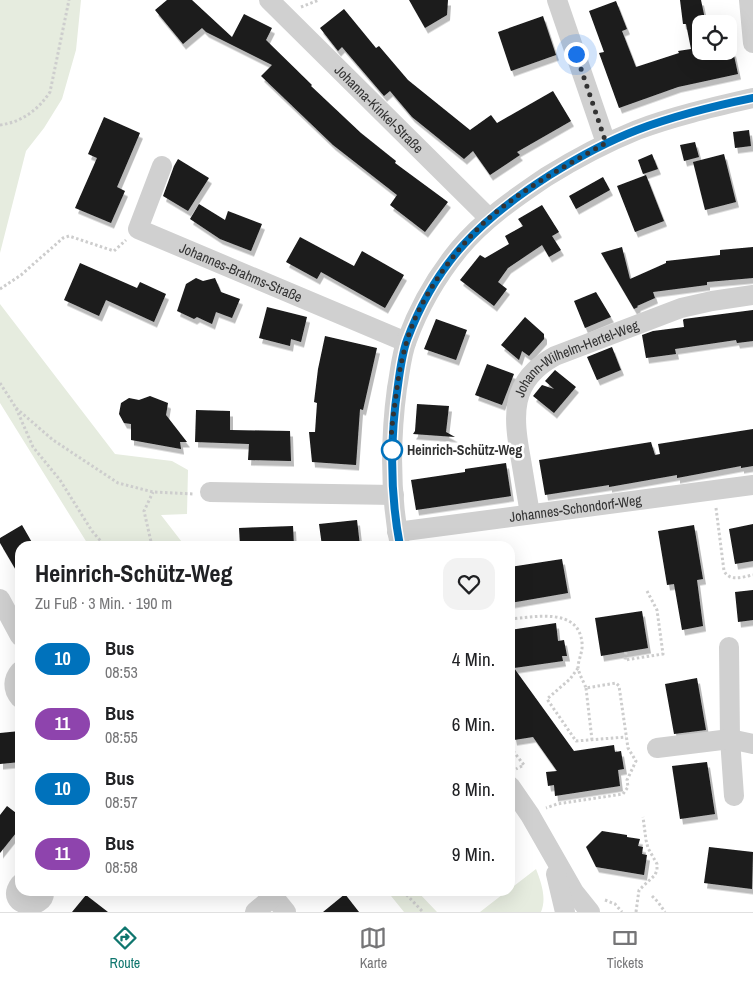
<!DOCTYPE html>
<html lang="de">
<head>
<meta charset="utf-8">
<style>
  :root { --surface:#fff; --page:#f2f2f2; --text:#202124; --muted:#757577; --line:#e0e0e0; --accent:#0f766e }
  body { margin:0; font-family:"Archivo Narrow",sans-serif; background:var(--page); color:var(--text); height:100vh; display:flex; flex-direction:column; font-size:19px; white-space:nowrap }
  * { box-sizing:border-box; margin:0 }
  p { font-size:16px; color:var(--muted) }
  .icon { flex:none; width:28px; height:28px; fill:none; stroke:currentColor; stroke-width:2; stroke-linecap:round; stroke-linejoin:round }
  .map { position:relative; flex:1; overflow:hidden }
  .drawer { position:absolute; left:15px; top:541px; width:500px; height:355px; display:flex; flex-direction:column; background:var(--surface); border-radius:15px; box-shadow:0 5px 20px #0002 }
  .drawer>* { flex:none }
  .badge { padding:0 10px; border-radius:16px; font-size:18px; line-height:32px }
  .tools { position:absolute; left:692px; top:15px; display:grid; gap:10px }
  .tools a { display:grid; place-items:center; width:45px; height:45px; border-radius:10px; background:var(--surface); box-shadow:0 5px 20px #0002; font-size:25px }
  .you { position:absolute; width:25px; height:25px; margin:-12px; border:4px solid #fff; border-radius:50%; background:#1a73e8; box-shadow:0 0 0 8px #1a73e833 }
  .map>.badge { position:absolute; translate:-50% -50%; box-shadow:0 0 0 2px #fff }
  .round { display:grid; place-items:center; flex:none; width:52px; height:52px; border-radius:15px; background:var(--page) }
  .summary { display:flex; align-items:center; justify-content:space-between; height:85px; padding:0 20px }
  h1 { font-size:24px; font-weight:800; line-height:38px }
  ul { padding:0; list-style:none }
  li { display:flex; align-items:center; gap:15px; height:65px; padding:0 20px }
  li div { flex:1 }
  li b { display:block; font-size:19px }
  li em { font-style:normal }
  li .badge { min-width:55px; font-weight:700; text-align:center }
  .dock { display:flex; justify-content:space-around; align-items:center; height:70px; border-top:1px solid var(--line); background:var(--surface); font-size:14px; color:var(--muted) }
  .dock a { display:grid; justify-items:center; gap:2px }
  .dock .selected { color:var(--accent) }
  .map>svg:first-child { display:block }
  .green { fill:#e6ecdf }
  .building { fill:#1a1a1a; filter:url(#shadow) }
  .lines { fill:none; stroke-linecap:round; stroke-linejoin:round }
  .path { stroke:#cdcdcd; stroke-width:3; stroke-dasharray:2.5 2.5; stroke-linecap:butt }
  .minor { stroke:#d0d0d0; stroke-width:20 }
  .line-casing { stroke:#fff; stroke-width:11 }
  .line { stroke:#0072bc; stroke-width:8 }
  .walk { stroke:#333; stroke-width:5; stroke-dasharray:0 9 }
  .stop-dot { fill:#fff; stroke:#0072bc; stroke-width:2.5 }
  .labels { text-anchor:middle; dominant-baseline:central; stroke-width:5; stroke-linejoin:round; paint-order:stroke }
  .street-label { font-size:14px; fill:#333; stroke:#fff }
  .stop-label { font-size:14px; font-weight:bold; fill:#333; stroke:#fff; text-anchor:start }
</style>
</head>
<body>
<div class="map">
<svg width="753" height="912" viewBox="0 0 753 912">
  <defs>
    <filter id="shadow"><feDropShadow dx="3" dy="5.5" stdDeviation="0" flood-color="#0004"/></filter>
  </defs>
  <rect width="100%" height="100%" fill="#fff"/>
  <path class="green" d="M0 0H81L76 50 62 99 44 128 26 151 0 253Z
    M0 304 115 454 172 461 188 470 187 514 161 515 185 546H89L0 403Z
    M536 869C541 882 547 898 541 912H480L507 891H510V889Z
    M387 891H417L437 912H404Z"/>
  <path class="building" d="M167 0H192L232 37 244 14 272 28 266 40 312 85 311 86 361 133 396 161 395 163 448 202 425 232 390 205 397 195 333 145 261 76 272 65 206 32 202 28 183 44 155 10Z
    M409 0H448L447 15 425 28Z
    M680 0H701L706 24H701V51H733L738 74 678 87 619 108 599 53 604 52 589 11 616 1 627 29 622 31 636 67 679 53 678 51 691 49 686 24H683Z
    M344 9 376 48 379 46 408 80 470 130 491 115 497 123 553 91 571 121 517 152 520 155 490 175 473 151 464 159 412 117 390 91 384 96 342 47 338 51 320 28Z
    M543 16 556 55 511 71 498 32Z
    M104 117 140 133 117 187 125 191 111 223 75 208 97 158 88 154Z
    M749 130 751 146 735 148 733 132Z
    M695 142 699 157 684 161 680 145Z
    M652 154 658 169 643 174 638 160Z
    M724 154 736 202 705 210 693 162Z
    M178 159 209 178 188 211 163 196 174 166Z
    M646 175 664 221 635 232 617 186Z
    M603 177 610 190 576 209 569 196Z
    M199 204 225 220 228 211 262 224 251 251 220 239 190 219Z
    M542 205 559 232 552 236 561 250 549 257 542 245 508 268 498 282 507 289 494 306 460 280 480 255 485 258 509 244 505 236 523 226 518 219Z
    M300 237 354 266 362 251 404 275 385 308 321 272 317 279 286 262Z
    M622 247 630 279 666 263V261L720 255V250L753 247V278L707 282V285L653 292 655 298 637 306 638 307 634 309 601 253Z
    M80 263 137 288 140 282 166 294 154 322 106 300 99 316 64 300Z
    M196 278 203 281 215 278 221 292 240 299 232 318 216 312 212 324 197 317 194 319 177 311 186 284Z
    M596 292 611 317 585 328 574 301Z
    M267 307 307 317 301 342 291 339 290 346 259 338Z
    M753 310V341L737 343 736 340 675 349 676 354 646 358 642 335 653 331 684 327 683 320 684 319Z
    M525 317 544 334V339L529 356 522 351 519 360 501 345Z
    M436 319 467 330 456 360 424 349Z
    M325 336 377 348 363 410 360 409 356 465 312 462 309 432H315L317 403 314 402 318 369Z
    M612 347 621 370 597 380 587 357Z
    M487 364 514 374 502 405 475 395Z
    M555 370 576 387 554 413 533 396 542 385 554 389 545 381Z
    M150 396 168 403 166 415 187 442H180L181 449 131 440V424L124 423 119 414 121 403 129 398 139 400Z
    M417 404 449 406 446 432 455 437 413 434 415 431Z
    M196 410 230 411V430L290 431 291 461 248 460 249 444 195 442Z
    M753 429V466L741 468V466L677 478V475L609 487V485L545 495 539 460 651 442 655 455 660 454 658 444Z
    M506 463 511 496 416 510 411 480 465 472V469Z
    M357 520 360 546H322L319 524Z
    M753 524V561L735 564 729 529Z
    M22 525 34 546H20V577L0 543V538Z
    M694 525 703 579 697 580 703 626 682 630 674 584 667 585 658 531Z
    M293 526 294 546H240L239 528Z
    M562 559 568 593 510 603V567Z
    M753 590V620L738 622 735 592Z
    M642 611 648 648 601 656 595 618Z
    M556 623 558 641 564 640 567 656H562L563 661 514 668 574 751 614 745 615 752 621 751 624 769 618 770 620 786 555 796 554 785 548 786 546 772 557 771 533 737 514 740 512 729 510 730V630Z
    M697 678 706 730 674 734 665 684Z
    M20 731V762L0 764V733Z
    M707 762 715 814 680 819 672 766Z
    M7 806 20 816V828L0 853V815Z
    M602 831 627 835V837L640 839 638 846 643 847 642 854 647 855 644 875 596 867 586 847Z
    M709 847 753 852 752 889 704 883Z
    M345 894 359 912H323Z
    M86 895 108 912H72Z"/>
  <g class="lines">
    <path class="path" d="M301 7 319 0
      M0 125C22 122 38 110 50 92L69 0
      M0 289 21 275 63 238 69 236 114 251 126 240
      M0 383 16 408 33 447 60 480 92 531 105 546
      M16 408 53 440 118 483 153 492 194 494
      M716 508 724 571C730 582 742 577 753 575
      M152 546 144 511 153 492
      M510 619C534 617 579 607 582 643 583 651 579 658 578 666 578 673 584 682 586 688L616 683 619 686 628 748 636 761 627 780 628 787 623 794 557 804 546 808
      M626 652 625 660 663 654 657 610 647 591
      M578 668 570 679 547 699 576 741 626 737
      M586 688 592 740
      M510 747 524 765 516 769
      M403 891 423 912
      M652 896 658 902 665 912
      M605 900 615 904 622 912
      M636 912 639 890 655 875 657 870V864L648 848 646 840 643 817"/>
    <g class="minor">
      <path id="s1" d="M269 0 489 218"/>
      <path d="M557 0 606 143"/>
      <path d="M749 0 753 43"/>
      <path id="s2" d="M162 166 138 229 406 342"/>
      <path d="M210 492 394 495"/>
      <path id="s3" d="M530 514C527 496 524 478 521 460 513 416 509 381 555 356L681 308 712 301 753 295"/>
      <path id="s4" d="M397 532 753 485"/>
      <path d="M400 546C390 494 390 441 397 388 400 373 401 355 407 340 419 307 437 276 459 249 483 220 515 198 546 177 575 159 605 143 637 130 674 116 714 107 753 98"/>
      <path d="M0 599 20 636"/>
      <path d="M729 647 730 739 734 796"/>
      <path d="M20 671C13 679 12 689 20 698"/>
      <path d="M657 748 730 739 753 744"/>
      <path d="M510 786 530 815 574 892 590 912"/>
      <path d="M556 874 565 912"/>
      <path d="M20 884C3 907 46 912 44 891"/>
      <path d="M269 891 286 912"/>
      <path d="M255 912 274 896"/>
    </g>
  </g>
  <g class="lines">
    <defs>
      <path id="line" d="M400 546C390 493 390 438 398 385 400 370 402 354 407 340 436 262 481 219 550 175 577 158 606 142 637 130 674 116 714 106 753 98"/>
    </defs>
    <use href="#line" class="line-casing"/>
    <use href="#line" class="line"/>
    <path class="walk" d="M392 450C389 438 395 405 397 388 399 373 402 358 406 344 418 299 455 249 488 219 522 189 567 165 606 143L576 54"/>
  </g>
  <circle class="stop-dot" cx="392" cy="450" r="10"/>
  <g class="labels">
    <g class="street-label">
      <text stroke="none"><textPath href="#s1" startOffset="155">Johanna-Kinkel-Straße</textPath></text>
      <text stroke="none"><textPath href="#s2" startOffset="179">Johannes-Brahms-Straße</textPath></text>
      <text stroke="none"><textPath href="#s3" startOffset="191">Johann-Wilhelm-Hertel-Weg</textPath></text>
      <text stroke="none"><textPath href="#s4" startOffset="180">Johannes-Schondorf-Weg</textPath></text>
    </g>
    <g class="stop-label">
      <text x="407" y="450">Heinrich-Schütz-Weg</text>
    </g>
  </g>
</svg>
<div class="tools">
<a><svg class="icon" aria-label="locate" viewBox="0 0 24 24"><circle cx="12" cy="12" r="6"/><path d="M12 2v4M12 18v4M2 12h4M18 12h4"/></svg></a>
</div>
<div class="you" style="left:576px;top:54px"></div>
<section class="drawer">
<div class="summary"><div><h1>Heinrich-Schütz-Weg</h1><p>Zu Fuß · 3 Min. · 190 m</p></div><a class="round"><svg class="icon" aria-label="heart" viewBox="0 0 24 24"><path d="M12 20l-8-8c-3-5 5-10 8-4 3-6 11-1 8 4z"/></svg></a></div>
<ul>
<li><span class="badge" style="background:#0072bc;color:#fff">10</span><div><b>Bus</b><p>08:53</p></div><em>4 Min.</em></li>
<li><span class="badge" style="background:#8e44ad;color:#fff">11</span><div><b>Bus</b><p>08:55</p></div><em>6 Min.</em></li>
<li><span class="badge" style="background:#0072bc;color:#fff">10</span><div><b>Bus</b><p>08:57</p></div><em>8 Min.</em></li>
<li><span class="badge" style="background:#8e44ad;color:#fff">11</span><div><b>Bus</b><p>08:58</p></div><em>9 Min.</em></li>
</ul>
</section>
</div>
<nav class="dock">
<a class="selected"><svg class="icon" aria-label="directions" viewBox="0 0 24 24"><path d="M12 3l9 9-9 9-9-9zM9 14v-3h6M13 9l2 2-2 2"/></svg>Route</a>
<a><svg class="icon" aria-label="map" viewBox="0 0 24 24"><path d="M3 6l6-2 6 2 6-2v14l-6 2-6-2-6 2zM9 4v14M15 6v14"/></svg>Karte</a>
<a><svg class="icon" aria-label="tickets" viewBox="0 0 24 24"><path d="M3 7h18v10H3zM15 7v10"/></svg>Tickets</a>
</nav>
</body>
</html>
